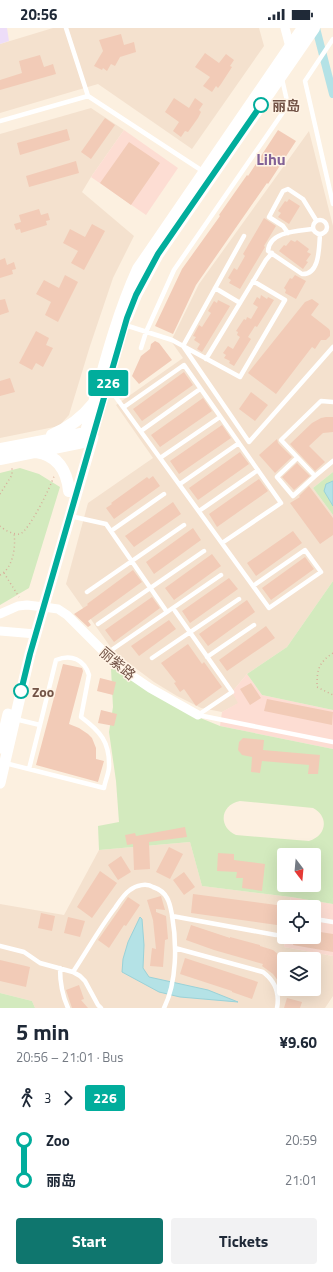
<!DOCTYPE html>
<html lang="en">
<head>
<meta charset="utf-8">
<style>
  :root { --surface:#fff; --page:#f2f2f3; --text:#1f2937; --muted:#747a83; --accent:#0f766e }
  body { margin:0; font-family:"Titillium Web","Noto Sans SC",sans-serif; background:var(--page); color:var(--text); height:100vh; display:flex; flex-direction:column; font-size:15px; white-space:nowrap }
  * { box-sizing:border-box; margin:0 }
  p { font-size:13px; color:var(--muted) }
  .icon { flex:none; width:22px; height:22px; fill:none; stroke:currentColor; stroke-width:2; stroke-linecap:round; stroke-linejoin:round }
  .map { position:relative; height:980px; overflow:hidden }
  .drawer { display:flex; flex-direction:column; background:var(--surface); flex:1 }
  .drawer>* { flex:none }
  .badge { padding:0 8px; border-radius:3px; font-size:14px; line-height:26px }
  .needle { width:26px; rotate:164deg }
  .controls { position:absolute; left:277px; top:820px; display:grid; gap:8px }
  .controls a { display:grid; place-items:center; width:44px; height:44px; border-radius:4px; background:var(--surface); box-shadow:0 4px 16px #0002; font-size:20px }
  .map>.badge { position:absolute; translate:-50% -50%; box-shadow:0 0 0 2px #fff }
  .legs { display:flex; align-items:center; gap:6px; height:44px; padding:0 16px; font-size:13px }
  .legs p { margin-inline-start:auto }
  .headline { display:flex; align-items:center; justify-content:space-between; height:68px; padding:0 16px }
  h1 { font-size:22px; font-weight:700; line-height:30px }
  .cta { display:flex; gap:8px; margin-top:auto; padding:8px 16px }
  .cta a { flex:1; height:46px; border-radius:4px; background:var(--accent); color:#fff; font-size:16px; font-weight:700; line-height:46px; text-align:center }
  .cta a+a { background:var(--page); color:var(--text) }
  ul { padding:0 16px; list-style:none }
  li { display:flex; align-items:center; gap:14px; height:40px; font-size:15px }
  li i { display:grid; place-items:center; width:6px; height:100%; margin:0 5px; background:currentColor }
  li i::after { content:''; width:10px; height:10px; margin:-5px; border:3px solid; border-radius:50%; background:var(--surface) }
  li p { margin-inline-start:auto }
  li:first-child i { background:linear-gradient(#0000 50%,currentColor 0) }
  li:last-child i { background:linear-gradient(currentColor 50%,#0000 0) }
  .status { display:flex; justify-content:space-between; align-items:center; height:28px; padding:0 20px; background:var(--surface); direction:ltr }
  .status svg { height:11px; fill:currentColor }
  .map>svg:first-child { display:block }
  .residential { fill:#f4e1ce; fill-rule:evenodd }
  .commercial { fill:#fdddd3 }
  .education { fill:#edddf8 }
  .green { fill:#d3eabe; fill-rule:evenodd }
  .water { fill:#b4e2e6; stroke:#9ad2d8 }
  .lines { fill:none; stroke-linecap:round; stroke-linejoin:round }
  .canal { stroke:#b4e2e6; stroke-width:8 }
  .building { fill:#f2cbb7 }
  .path { stroke:#d7ae9a; stroke-width:1.5; stroke-dasharray:1 3; stroke-linecap:butt }
  .service { stroke:#fff; stroke-width:4.5 }
  .minor { stroke:#fff; stroke-width:9 }
  .tertiary { stroke:#fff; stroke-width:11 }
  .secondary { stroke:#fff; stroke-width:12 }
  .line-1-casing { stroke:#fff; stroke-width:9 }
  .line-1 { stroke:#01ad9c; stroke-width:6 }
  .stop-1-dot { fill:#fff; stroke:#01ad9c; stroke-width:2 }
  .labels { text-anchor:middle; dominant-baseline:central; stroke-width:3; stroke-linejoin:round; paint-order:stroke }
  .stop-label { font-size:14px; font-weight:bold; fill:#735447; stroke:#fff4e6; text-anchor:start }
  .street-label { font-size:14px; fill:#735447; stroke:#fff4e6 }
  .quarter-label { font-size:16px; font-weight:bold; fill:#826297; stroke:#fff4e6 }
</style>
</head>
<body>
<div class="status"><b>20:56</b><svg viewBox="0 0 49 12"><path d="M0 12V9h3v3zM5 12V6h3v6zM10 12V3h3v9zM15 12V0h3v12zM26 1h20v11H26zM47 4h2v5h-2z"/></svg></div>
<div class="map">
<svg width="333" height="980" viewBox="0 0 333 980">
  <rect width="100%" height="100%" fill="#fcf0e0"/>
  <path class="residential" d="M53 0H259L264 18 192 121 98 56 0 85V16Z
    M91 80 124 102 91 149 82 164 134 208 113 250 90 318 69 387 59 398 0 410V106Z
    M309 103 333 198V444L313 460 333 487V553L287 619 247 646 232 664 239 675 222 684 201 680 177 668 154 654 114 624 66 556 88 475 153 430 116 377 183 330 171 313 199 256Z
    M190 814 202 858 291 869 289 879H284V909H285L284 919 333 928V968L325 980H35L32 973 0 965V876L64 887 99 822ZM284 931H314V961H284Z"/>
  <path class="commercial" d="M124 102 178 140 146 187 91 149Z
    M247 646 262 667 333 682V721L220 698 222 684 238 675 232 664Z
    M291 869 333 876V928L284 919 285 909H314V879H289Z"/>
  <path class="education" d="M0 0H7L9 13 0 16Z"/>
  <path class="green" d="M20 440 39 446 60 459 29 560 0 577V445Z
    M333 444V487L313 460Z
    M333 553V682L262 667 247 646 287 619Z
    M118 640 193 687 220 698 333 721V876L291 869 202 858 190 814 99 822 98 798 119 794 116 753 109 704 113 679 111 641ZM240 773 313 780C329 788 327 808 309 813L236 807C218 799 220 777 240 773ZM284 827H314V857H284Z
    M0 965 32 973 35 980H0Z"/>
  <path class="water" d="M333 453V478L324 463 326 456Z
    M140 889 142 891 144 917 143 940 149 949 208 962 238 974 180 969 159 964 122 944 123 931 128 914Z"/>
  <g class="lines">
    <path class="canal" d="M316 0 333 66"/>
  </g>
  <path class="building" d="M121 6 124 17 134 14 136 24 120 29 115 38 111 36 107 43 103 40 102 42 94 38 103 23 99 12Z
    M205 25 219 35 226 26 234 32 230 38 232 39 221 56 218 60 216 58 212 64 203 58 210 49 195 39Z
    M40 27 44 39 53 36 56 46 0 62V52L22 45 19 33Z
    M174 70 189 80 195 70 203 76 199 82 201 84 198 90 188 104 185 103 181 109 173 103 179 94 165 84Z
    M105 90 115 97 91 131 81 124Z
    M67 101 70 112 20 127 17 115Z
    M278 102 296 113 268 156 267 155 196 257 173 306 155 298 182 241 220 188 219 187 247 147 248 148Z
    M129 114 160 135 131 177 100 155Z
    M76 133 79 145 29 159 26 148Z
    M289 171 300 178 289 196 278 189 281 185 278 183 285 173 287 174Z
    M39 181 41 187 48 185 50 192 46 193 47 197 21 205 20 201 16 202 14 196 21 194 19 187Z
    M264 190 276 198 264 218 265 219 240 261 229 255 231 252 228 250 234 240 237 242 245 228 243 226Z
    M92 196 105 203 84 242 71 235 78 223 63 215 70 201 85 209Z
    M291 212 295 214 297 212 309 221 307 224 311 226 306 233 308 234 303 241 279 223 284 217 286 218Z
    M5 230 7 237 14 234 16 241 12 242 13 246 0 250V232Z
    M65 247 78 254 58 294 45 287 51 274 36 266 44 252 59 260Z
    M295 247 306 253 296 271 285 265 286 262 284 260 290 250 292 251Z
    M261 267 267 271 268 269 274 272 257 299 255 298 248 309 251 311 234 338 229 335 230 333 224 330 226 327 223 325 228 318 233 321 240 309 237 307 238 304 236 303 244 291 246 292 247 289 251 291 258 279 253 276 257 269 260 271Z
    M5 271 9 284 0 287V272Z
    M312 271 319 276 311 287 329 301 330 303V308L326 312H321L315 321 312 319 276 366 248 345 305 274Z
    M218 272 230 278 202 324 197 321 200 316 194 312 196 309 193 308 199 297 202 299 211 285 208 283 214 273 217 275Z
    M36 303 49 310 46 317 53 320 43 339 36 335 32 342 19 335Z
    M155 313 159 315 172 332 139 356 132 348 141 328 150 321 151 316Z
    M184 344 193 357 142 393 133 381Z
    M10 350 15 364 0 368V353Z
    M251 364 268 377 255 393 239 381Z
    M203 370 212 383 160 419 151 407Z
    M326 389H333V404L323 405 309 418 325 434 315 443 290 416 312 395 321 390Z
    M222 397 231 410 179 446 170 433Z
    M277 411 278 415 292 429 275 445 259 427Z
    M240 424 249 436 198 472 189 460Z
    M297 435 310 448 294 462 282 449Z
    M153 448 160 458 114 491 106 480 112 476 111 475 147 449 149 451Z
    M259 451 268 463 217 499 209 486Z
    M309 458 333 490V507L320 516 290 475 300 469 299 468Z
    M173 474 181 486 134 519 125 508Z
    M193 500 201 512 154 546 146 534Z
    M293 503 302 515 256 548 247 535Z
    M212 526 221 538 174 572 165 560Z
    M305 529 314 541 271 572 262 560Z
    M133 542 142 554 88 593 91 597 88 599 74 586 88 577 87 576Z
    M229 550 238 561 190 595 182 583Z
    M152 569 160 580 114 614 105 602Z
    M247 572 255 584 208 618 199 606Z
    M169 592 176 601 139 628 131 618Z
    M266 598 275 610 227 643 219 632Z
    M188 616 202 636 204 634 222 659 196 678 184 661 180 664 174 655 176 654 161 635Z
    M63 636 82 640 83 643 69 696 79 700 88 706 92 710 96 720V731L104 733 98 754 36 737Z
    M100 650 116 654 113 667 97 663Z
    M251 655 261 670 250 677 240 661Z
    M267 671 333 684 332 697 264 683Z
    M101 682 117 686 114 698 98 695Z
    M243 710 264 712 263 722 320 727 318 746H308L309 737 262 733 260 745 251 744 252 729 242 727 238 722 239 714Z
    M185 799 187 809 149 814 150 841 134 842 133 816 127 817 125 807 135 805 136 808Z
    M169 819 183 826 170 851 156 844Z
    M218 825 234 826V832L265 836 262 863 242 860 243 850H236L237 844 217 843Z
    M121 828 131 844 118 852 108 837Z
    M100 843 117 855 92 890 77 879Z
    M184 844 195 859 184 867 173 852Z
    M193 866 284 878V898L191 885Z
    M161 868 165 882 156 881V884L166 888 168 911 165 912 163 939 150 938 152 920 156 921 153 892 147 872Z
    M128 869 140 877 126 898 124 897 109 920 98 912Z
    M41 885 55 888 52 903 38 900Z
    M68 889 85 893 80 909 64 905Z
    M191 897 230 910V909L260 917V918L273 922 284 931V961L273 946 262 938 263 936 214 922 186 912Z
    M314 903 333 906V924L293 917 295 909H314Z
    M185 930 258 954 252 971 232 964V963L180 946Z
    M0 932 30 939 26 959 0 953Z
    M79 957 84 971 81 972 88 980H72L66 962Z
    M287 970 302 974 300 980H284Z"/>
  <g class="lines">
    <path class="path" d="M0 466 12 447V438
      M0 498C4 502 14 507 20 506 29 503 51 458 54 448
      M4 545 19 569
      M0 547C13 540 16 519 14 506
      M333 625C318 635 317 642 317 659L333 667"/>
    <path class="service" d="M66 0 88 68 204 144
      M333 11 305 53 333 176
      M0 93 88 68
      M313 199a7 7 0 1 1 14 0a7 7 0 1 1-14 0Z
      M313 201C299 203 269 203 268 223L302 246C320 247 319 219 320 206
      M288 205 283 198 269 189 283 163 288 161 303 171 316 192
      M244 208 183 318 240 349 285 272 253 253
      M215 260 240 275
      M125 297 172 312 183 318 249 414 333 319
      M141 320 146 304 174 242 288 77 282 51
      M206 331 266 232 272 225
      M107 357C161 431 215 505 269 580L321 544 305 522 253 558
      M333 374 321 373 281 412 315 448 333 433
      M124 379 184 337 281 475 222 515
      M141 403 200 361
      M160 430 220 389
      M297 430 277 449 293 468 315 448
      M180 456 239 415
      M199 483 258 442
      M70 488 106 496 167 584
      M111 503 164 466
      M87 564 184 497
      M175 583 232 664 198 687
      M98 596 204 523
      M113 621 221 547
      M207 629 254 597
      M152 630 239 571
      M198 687 333 714
      M5 735 104 760C105 753 109 745 109 739 110 714 100 703 81 689L89 647C84 631 71 626 56 632L40 697 15 691
      M29 741 40 697
      M172 888 276 907
      M321 892 333 894
      M0 918 24 924 40 935 73 944 80 948 85 953 98 977 101 980
      M175 920 263 944C275 953 280 964 277 980
      M60 940C60 955 62 967 68 980
      M73 944C87 923 99 901 115 880 119 874 124 866 130 862 136 857 147 855 153 859 159 861 164 864 167 870 170 875 171 882 172 887 177 916 177 954 164 980"/>
    <path class="minor" d="M285 0 290 19
      M0 586 18 578 27 577 44 579 58 581 67 587 108 628 128 645 150 660 198 687
      M0 603 36 606"/>
    <path class="tertiary" d="M0 720 8 686
      M0 755 30 626 93 409"/>
    <path class="secondary" d="M127 289 136 267 158 226 314 0
      M52 407C68 400 82 390 93 376
      M83 414C100 356 113 296 138 241L303 0
      M0 421 86 405 92 408
      M36 424C58 427 67 443 69 463
      M0 431 83 414 90 410"/>
  </g>
  <g class="lines">
    <defs>
      <path id="line-1" d="M21 663 30 626 127 290 136 267 158 226 261 77"/>
    </defs>
    <use href="#line-1" class="line-1-casing"/>
    <use href="#line-1" class="line-1"/>
  </g>
  <g class="stop-1-dot">
    <circle cx="261" cy="77" r="7"/>
    <circle cx="21" cy="663" r="7"/>
  </g>
  <g class="labels">
    <g class="stop-label">
      <text x="272" y="77">丽岛</text>
      <text x="32" y="663">Zoo</text>
    </g>
    <g class="street-label">
      <text transform="translate(118 635) rotate(40)">丽紫路</text>
    </g>
    <g class="quarter-label">
      <text x="271" y="131">Lihu</text>
    </g>
  </g>
</svg>
<div class="controls">
<a><svg class="needle" viewBox="-14 -14 28 28"><path d="M0-13l5 13h-10z" fill="#e53935"/><path d="M0 13l5-13h-10z" fill="#747a83"/></svg></a>
<a><svg class="icon" aria-label="locate" viewBox="0 0 24 24"><circle cx="12" cy="12" r="6"/><path d="M12 2v4M12 18v4M2 12h4M18 12h4"/></svg></a>
<a><svg class="icon" aria-label="layers" viewBox="0 0 24 24"><path d="M12 4l9 5-9 5-9-5zM3 14l9 5 9-5"/></svg></a>
</div>
<b class="badge" style="left:108px;top:355px;background:#01ad9c;color:#fff">226</b>
</div>
<section class="drawer">
<div class="headline"><div><h1>5 min</h1><p>20:56 – 21:01 · Bus</p></div><b>¥9.60</b></div>
<div class="legs"><svg class="icon" aria-label="walk" viewBox="0 0 24 24"><circle cx="13" cy="4" r="2"/><path d="M13 8l-2 6 4 7M11 14l-3 7M7 12l3-4h3l4 4"/></svg>3<svg class="icon" aria-label="forward" viewBox="0 0 24 24"><path d="M9 5l7 7-7 7"/></svg><b class="badge" style="background:#01ad9c;color:#fff">226</b></div>
<ul>
<li><i style="color:#01ad9c"></i><b>Zoo</b><p>20:59</p></li>
<li><i style="color:#01ad9c"></i><b>丽岛</b><p>21:01</p></li>
</ul>
<div class="cta"><a>Start</a><a>Tickets</a></div>
</section>
</body>
</html>
